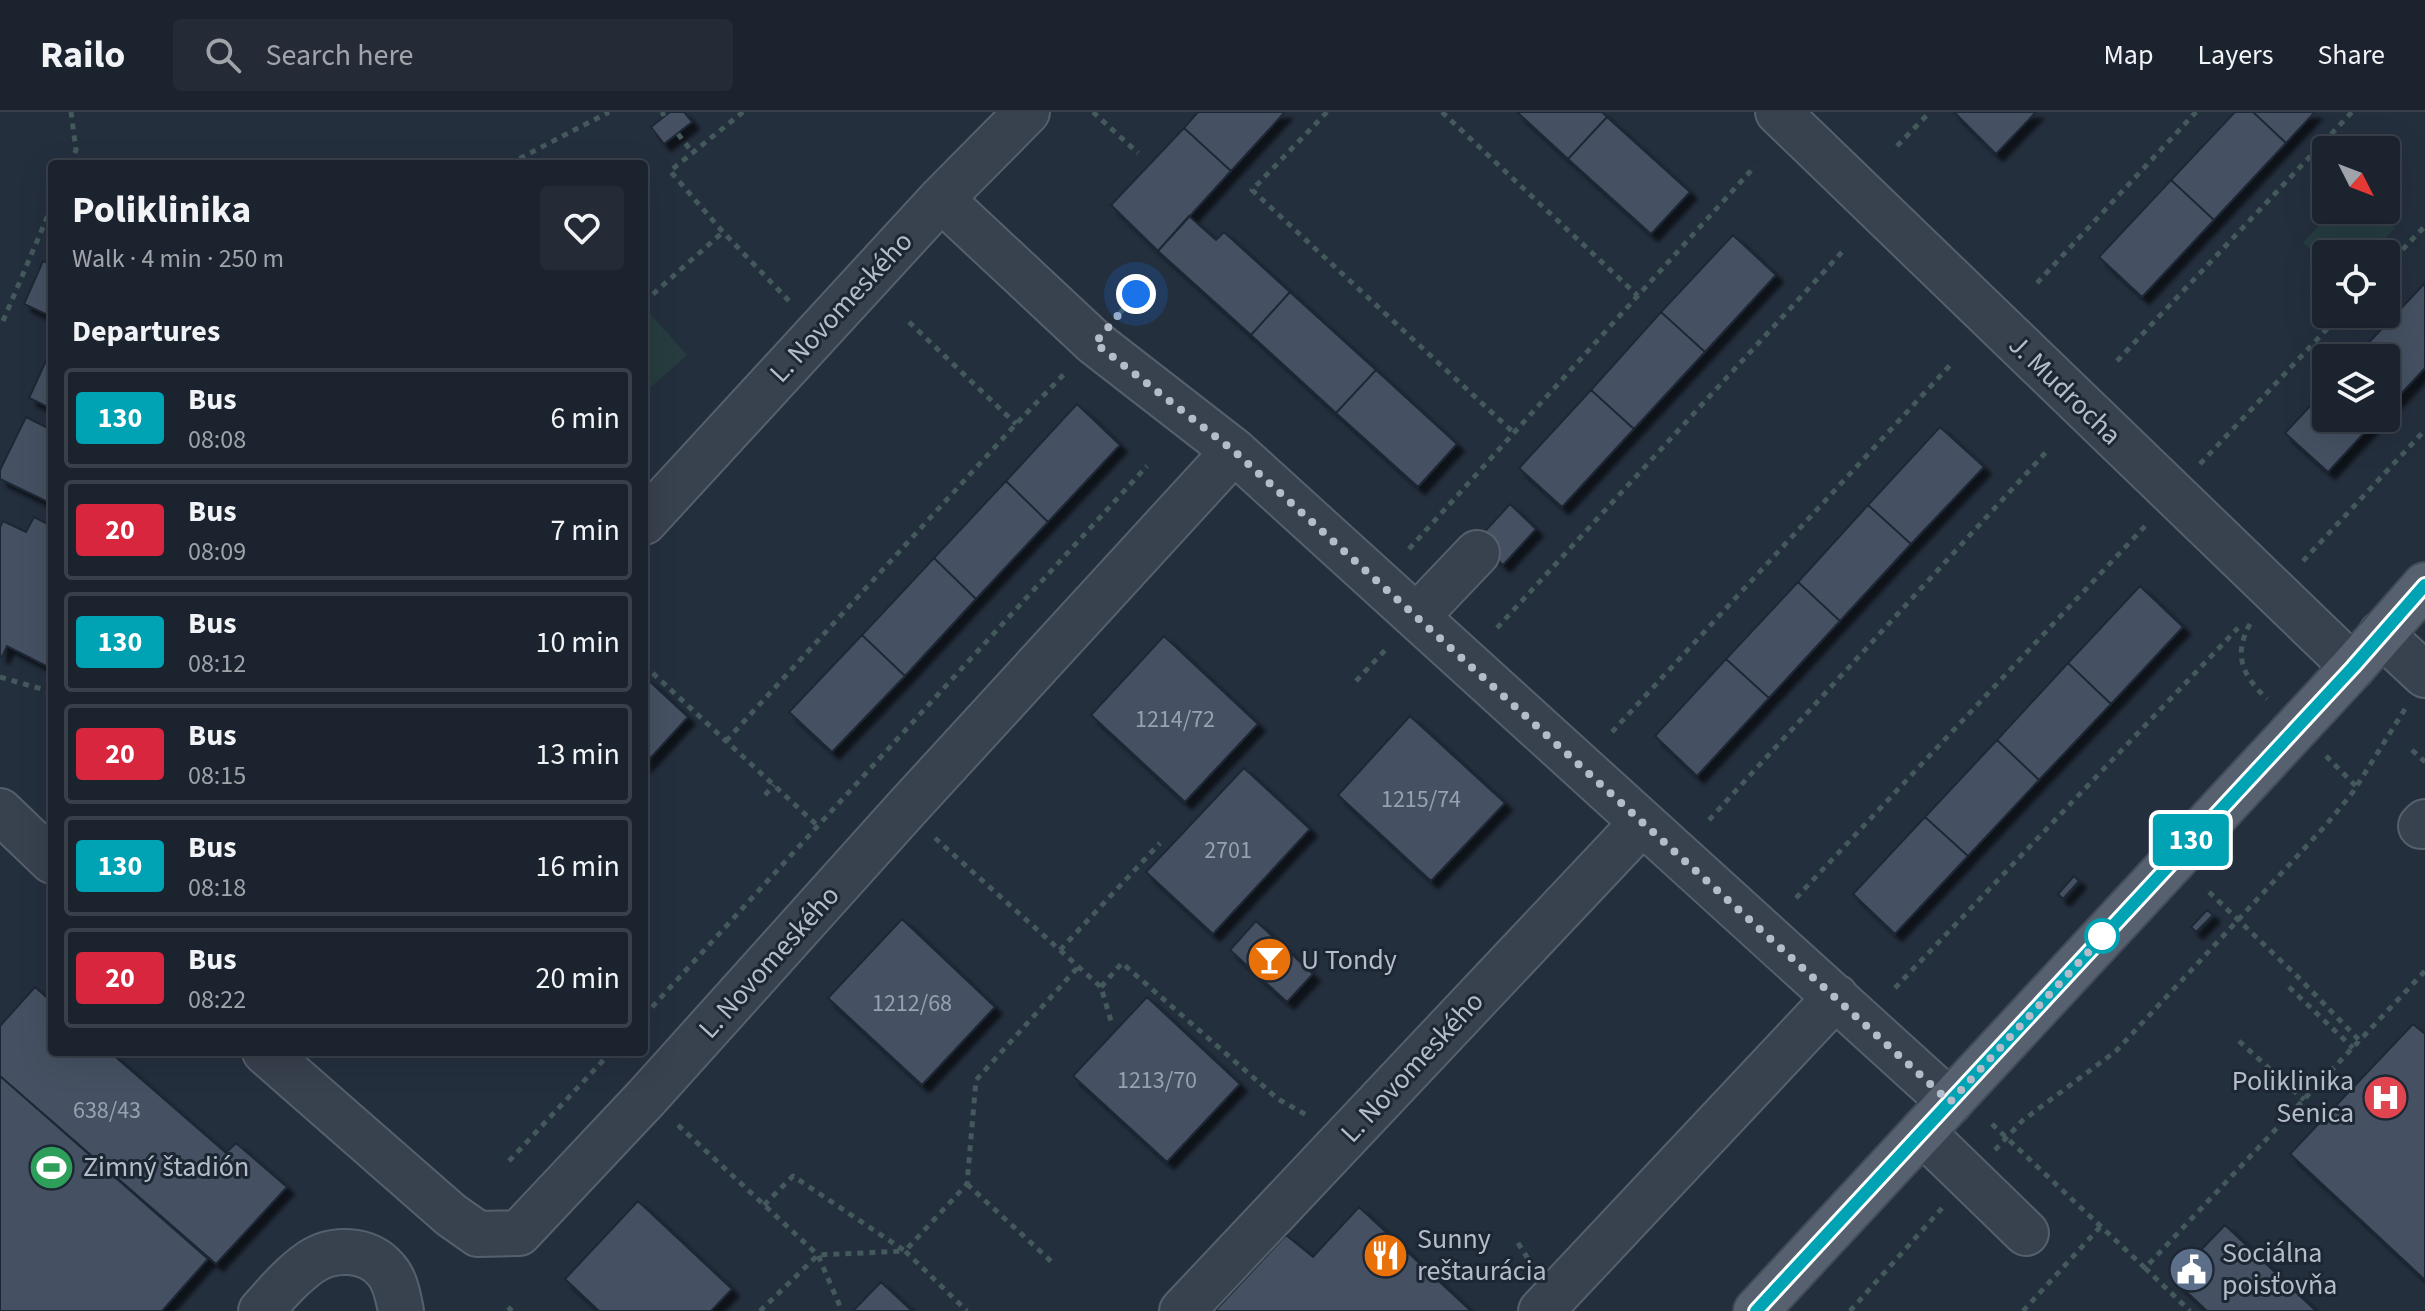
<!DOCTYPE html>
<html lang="en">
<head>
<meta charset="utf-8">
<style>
  :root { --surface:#1b232e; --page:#242b36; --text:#f1f3f6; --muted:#a0a4aa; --line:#39404a }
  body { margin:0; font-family:"Source Sans 3",sans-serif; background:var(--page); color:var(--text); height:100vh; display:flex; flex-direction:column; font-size:30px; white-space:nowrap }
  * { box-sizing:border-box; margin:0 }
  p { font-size:26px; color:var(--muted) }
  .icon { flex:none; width:44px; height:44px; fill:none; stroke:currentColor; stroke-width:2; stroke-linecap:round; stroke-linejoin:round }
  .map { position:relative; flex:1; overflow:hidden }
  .drawer { position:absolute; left:48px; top:48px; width:600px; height:896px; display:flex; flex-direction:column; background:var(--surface); border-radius:8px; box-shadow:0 8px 32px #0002,0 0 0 2px var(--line) }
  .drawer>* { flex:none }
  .badge { padding:0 16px; border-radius:6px; font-size:28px; line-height:52px }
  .needle { width:52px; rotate:132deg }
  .tools { position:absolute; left:2312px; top:24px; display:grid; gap:16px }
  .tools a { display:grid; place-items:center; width:88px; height:88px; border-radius:8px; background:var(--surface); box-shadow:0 8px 32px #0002,0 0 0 2px var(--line); font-size:40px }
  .you { position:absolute; width:40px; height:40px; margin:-20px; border:6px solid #fff; border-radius:50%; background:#1a73e8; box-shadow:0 0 0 12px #1a73e833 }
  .map>.badge { position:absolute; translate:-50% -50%; box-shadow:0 0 0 4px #fff }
  h2 { padding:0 24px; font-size:30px; line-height:72px }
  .round { display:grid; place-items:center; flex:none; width:84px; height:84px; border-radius:8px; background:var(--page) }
  .head { display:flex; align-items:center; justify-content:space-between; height:136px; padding:0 24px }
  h1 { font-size:38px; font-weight:700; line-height:60px }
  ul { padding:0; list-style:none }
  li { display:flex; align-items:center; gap:24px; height:100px; margin:0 16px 12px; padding:0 8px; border:4px solid var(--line); border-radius:8px }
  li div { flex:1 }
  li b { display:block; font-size:30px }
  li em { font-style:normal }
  li .badge { min-width:88px; font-weight:700; text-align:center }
  header { display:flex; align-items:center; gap:48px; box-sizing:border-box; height:112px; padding:0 40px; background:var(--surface); border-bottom:2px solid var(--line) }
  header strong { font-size:38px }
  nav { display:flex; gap:44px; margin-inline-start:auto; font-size:28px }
  .search { width:560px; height:72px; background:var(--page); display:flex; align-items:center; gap:20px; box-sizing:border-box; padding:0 28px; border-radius:8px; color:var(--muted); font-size:30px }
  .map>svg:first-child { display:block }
  .green { fill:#263c3f }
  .building { fill:#455162; stroke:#1f2835; stroke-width:2; filter:url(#shadow) }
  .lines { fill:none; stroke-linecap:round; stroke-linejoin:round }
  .minor-casing { stroke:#565f6c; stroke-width:48 }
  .major-casing { stroke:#414a57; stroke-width:48 }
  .path { stroke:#44595c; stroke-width:5; stroke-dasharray:6 6; stroke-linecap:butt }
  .minor { stroke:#38414e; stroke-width:44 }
  .major { stroke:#56606e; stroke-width:44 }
  .line-casing { stroke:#fff; stroke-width:18 }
  .line { stroke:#00a3b4; stroke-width:12 }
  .walk { stroke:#b4bcc9; stroke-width:8; stroke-dasharray:0 14.4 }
  .stop-dot { fill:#fff; stroke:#00a3b4; stroke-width:4 }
  .labels { text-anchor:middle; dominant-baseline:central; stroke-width:6; stroke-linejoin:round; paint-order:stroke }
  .number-label { font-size:24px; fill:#98a1af }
  .street-label { font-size:28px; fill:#b4bcc9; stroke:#1d2633 }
  .poi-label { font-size:28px; fill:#b4bcc9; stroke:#1d2633; text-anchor:start }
</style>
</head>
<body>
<header>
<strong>Railo</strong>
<div class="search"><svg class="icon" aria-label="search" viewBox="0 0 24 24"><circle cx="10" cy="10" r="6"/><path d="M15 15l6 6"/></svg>Search here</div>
<nav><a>Map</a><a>Layers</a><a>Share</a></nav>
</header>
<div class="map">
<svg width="2425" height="1199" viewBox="0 0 2425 1199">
  <defs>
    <filter id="shadow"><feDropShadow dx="7" dy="7" stdDeviation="2" flood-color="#0009"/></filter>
  </defs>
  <rect width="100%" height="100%" fill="#242f3e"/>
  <path class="green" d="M2333 98H2375L2395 116 2371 142H2326V152L2303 131Z
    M644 195 687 243 644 281Z"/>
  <path class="building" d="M670 0H684L692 10 664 32 651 15Z
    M1198 0H1285L1231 59 1184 16Z
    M1517 0H1602L1607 5 1568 47Z
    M1954 0H2036L1996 42Z
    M2235 0H2253L2286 31 2214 108 2171 68Z
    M2253 0H2315L2286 31Z
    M1607 5 1690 80 1651 122 1568 47Z
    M1184 16 1231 59 1158 139 1111 93Z
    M2171 68 2214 108 2142 185 2099 145Z
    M1189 104 1216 128 1224 120 1290 180 1251 223 1158 139Z
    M1733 123 1776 163 1705 240 1661 200Z
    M43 149 52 153V205L24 192Z
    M2425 171V256L2400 283 2386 270V246H2360L2357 243Z
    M1290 180 1376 258 1336 301 1251 223Z
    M1661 200 1705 240 1634 317 1591 278Z
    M49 242 52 243V297L29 286Z
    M1376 258 1457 332 1418 375 1336 301Z
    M2386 270 2400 283 2386 297Z
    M2326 277V306H2378L2328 360 2285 321Z
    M1591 278 1634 317 1562 395 1519 356Z
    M1077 292 1120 333 1048 410 1006 369Z
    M26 305 52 318V392L0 367V358Z
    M1940 315 1984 355 1911 432 1868 393Z
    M1006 369 1048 410 976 487 934 446Z
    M1510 392 1536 417 1503 453 1477 428Z
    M1868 393 1911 432 1840 509 1798 470Z
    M34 405 52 414V557L7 534 2 545 0 544V415L3 409 26 420Z
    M934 446 976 487 905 564 862 523Z
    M1798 470 1840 509 1769 586 1726 547Z
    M2140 474 2183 515 2111 592 2068 551Z
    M862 523 905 564 832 640 789 600Z
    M1164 524 1258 612 1185 690 1091 603Z
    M1726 547 1769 586 1697 664 1655 624Z
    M2068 551 2111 592 2039 668 1997 628Z
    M646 566 688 605 644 653V568Z
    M1410 604 1505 691 1431 769 1338 683Z
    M1997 628 2039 668 1968 744 1925 705Z
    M1244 656 1310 717 1213 822 1146 760Z
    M1925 705 1968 744 1895 822 1853 782Z
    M2074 764 2079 769 2063 787 2058 782Z
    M2207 798 2213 803 2196 820 2191 815Z
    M902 807 995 895 922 973 828 886Z
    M1256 809 1313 862 1287 890 1230 838Z
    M35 875 52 890V940H110L226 1041 236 1031 287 1075 216 1152 0 964V914Z
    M1147 885 1240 972 1167 1050 1073 964Z
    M2413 912 2425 922V1168L2290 1042Z
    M0 964 208 1147 162 1199H0Z
    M638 1089 732 1177 711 1199H599L565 1167Z
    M1359 1095 1471 1199H1215L1286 1123 1313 1145Z
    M2225 1113 2316 1199H2207L2173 1167Z
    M881 1170 912 1199H853Z"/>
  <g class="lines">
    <defs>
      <path id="minor" d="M1778 0 2353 555
        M941 87 1095 231 1234 339 1950 990
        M644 410 941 87 1027 0
        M1417 504 1477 441
        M2381 522 2425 563
        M0 699 52 749
        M2421 714 2425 710
        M265 940 451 1103 478 1122 519 1121 647 985 905 698 1234 339
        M1922 1020 2026 1121
        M261 1199C276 1182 292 1163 311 1150 333 1135 368 1136 386 1158 396 1169 398 1185 401 1199
        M1182 1199 1642 711
        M1541 1199 1836 885"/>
      <path id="major" d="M1756 1199 2353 555 2425 473"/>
    </defs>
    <use href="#minor" class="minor-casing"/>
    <use href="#major" class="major-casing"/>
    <path class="path" d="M662 0 664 4
      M743 0 670 59 723 120 792 192
      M1093 0 1138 41
      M1327 0 1252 78 1514 321
      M1442 0 1638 184
      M678 22 693 41
      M1897 34 1930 0
      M70 52 76 38 71 0
      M509 52 609 0
      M2386 155 2425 114
      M2037 171 2196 0
      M644 190 723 120
      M1120 201 1136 182
      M3 209 52 94
      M909 210 1016 312
      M2117 249 2352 0
      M2200 352 2341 202
      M1409 437 1755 54
      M2303 449 2425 318
      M2250 512C2233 543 2242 563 2267 587
      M1497 516 1842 140
      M644 553 819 715
      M0 565 52 580
      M1356 569 1388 535
      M1612 620 1953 250
      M726 629 1016 312 1067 259
      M2412 638 2425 650
      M2326 644 2356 674
      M765 683 774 673
      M1709 708 2047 339
      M935 726 1101 875 1111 909
      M2209 780 2298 865 2360 929
      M1796 786 2146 413
      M1060 838 1160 731
      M1101 875 1122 851 1278 987 1310 1005
      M2289 875 2353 936
      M1895 876 2238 516
      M644 904 1147 354
      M2239 929 2304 988
      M1992 1012 2145 1156 2425 859
      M678 1013 818 1143 842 1199
      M1995 1038 2022 1009 2116 939 2238 808 2326 713 2353 680 2405 597
      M509 1049 611 940
      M967 1072 1053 1151
      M764 1093 793 1064 905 1139 967 1072 976 968 1079 854
      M1518 1131 1530 1150
      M2145 1156 2190 1199
      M508 1195 512 1199
      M760 1199 818 1143 905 1139 967 1199
      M1850 1199 1943 1095
      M2023 1199 2101 1114"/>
    <use href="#minor" class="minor"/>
    <use href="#major" class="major"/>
  </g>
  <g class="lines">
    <defs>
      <path id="line" d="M1756 1199 2353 555 2425 473"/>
    </defs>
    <use href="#line" class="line-casing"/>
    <use href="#line" class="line"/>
    <path class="walk" d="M1136 182 1095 231 1234 339 1950 990 2108 819 2102 824"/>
  </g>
  <defs>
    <symbol id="bar-disc" viewBox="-11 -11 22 22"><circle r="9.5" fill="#e8710a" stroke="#1d2633"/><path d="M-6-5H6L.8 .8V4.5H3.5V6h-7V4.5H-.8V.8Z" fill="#fff"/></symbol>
    <symbol id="hospital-disc" viewBox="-11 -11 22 22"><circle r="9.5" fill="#e0444e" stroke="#1d2633"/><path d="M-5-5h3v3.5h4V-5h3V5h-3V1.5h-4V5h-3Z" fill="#fff"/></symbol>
    <symbol id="stadium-disc" viewBox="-11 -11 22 22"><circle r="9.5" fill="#2e9e5b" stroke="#1d2633"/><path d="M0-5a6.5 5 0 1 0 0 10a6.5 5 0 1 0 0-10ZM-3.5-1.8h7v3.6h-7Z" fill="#fff"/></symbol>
    <symbol id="restaurant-disc" viewBox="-11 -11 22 22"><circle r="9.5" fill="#e8710a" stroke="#1d2633"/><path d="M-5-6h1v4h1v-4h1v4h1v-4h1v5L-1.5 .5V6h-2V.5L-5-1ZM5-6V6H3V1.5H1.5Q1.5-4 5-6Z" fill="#fff"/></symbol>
    <symbol id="civic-disc" viewBox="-11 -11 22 22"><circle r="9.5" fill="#5c6f8a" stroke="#1d2633"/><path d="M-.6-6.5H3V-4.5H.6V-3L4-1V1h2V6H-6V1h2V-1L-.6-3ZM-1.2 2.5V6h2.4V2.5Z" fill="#fff"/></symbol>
  </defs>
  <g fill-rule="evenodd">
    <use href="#bar-disc" x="1244" y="822" width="51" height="51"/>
    <use href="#hospital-disc" x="2360" y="960" width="51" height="51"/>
    <use href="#stadium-disc" x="26" y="1030" width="51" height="51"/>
    <use href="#restaurant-disc" x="1360" y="1118" width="51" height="51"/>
    <use href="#civic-disc" x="2166" y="1132" width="51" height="51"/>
  </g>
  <circle class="stop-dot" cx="2102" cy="824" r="16"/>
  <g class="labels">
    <g class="number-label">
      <text x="1175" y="607">1214/72</text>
      <text x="1421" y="687">1215/74</text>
      <text x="1228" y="738">2701</text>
      <text x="912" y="891">1212/68</text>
      <text x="1157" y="968">1213/70</text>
      <text x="107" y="998">638/43</text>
    </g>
    <g class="street-label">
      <text transform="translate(841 195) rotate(-47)">L. Novomeského</text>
      <text transform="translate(2065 278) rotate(44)">J. Mudrocha</text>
      <text transform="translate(769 850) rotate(-48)">L. Novomeského</text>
      <text transform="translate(1412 955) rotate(-47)">L. Novomeského</text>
    </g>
    <g class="poi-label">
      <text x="1301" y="848">U Tondy</text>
      <text x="2354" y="969" text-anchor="end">Poliklinika<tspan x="2354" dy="32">Senica</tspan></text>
      <text x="83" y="1055">Zimný štadión</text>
      <text x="1417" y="1127">Sunny<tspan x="1417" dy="32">reštaurácia</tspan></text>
      <text x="2222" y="1141">Sociálna<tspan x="2222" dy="32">poisťovňa</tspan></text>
    </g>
  </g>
</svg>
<div class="tools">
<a><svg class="needle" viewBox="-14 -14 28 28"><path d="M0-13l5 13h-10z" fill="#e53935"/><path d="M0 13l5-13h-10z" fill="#a0a4aa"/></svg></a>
<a><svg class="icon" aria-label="locate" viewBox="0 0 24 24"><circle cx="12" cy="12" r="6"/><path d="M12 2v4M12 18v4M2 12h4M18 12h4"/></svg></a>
<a><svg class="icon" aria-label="layers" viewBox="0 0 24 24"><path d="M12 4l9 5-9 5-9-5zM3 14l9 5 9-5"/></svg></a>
</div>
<div class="you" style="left:1136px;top:182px"></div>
<b class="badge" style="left:2191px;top:728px;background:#00a3b4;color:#fff">130</b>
<section class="drawer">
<div class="head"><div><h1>Poliklinika</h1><p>Walk · 4 min · 250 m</p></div><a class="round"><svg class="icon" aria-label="heart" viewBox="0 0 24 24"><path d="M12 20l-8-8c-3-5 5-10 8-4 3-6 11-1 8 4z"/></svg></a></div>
<h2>Departures</h2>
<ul>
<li><span class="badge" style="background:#00a3b4;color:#fff">130</span><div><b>Bus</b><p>08:08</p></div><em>6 min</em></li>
<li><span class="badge" style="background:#d7263d;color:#fff">20</span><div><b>Bus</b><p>08:09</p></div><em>7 min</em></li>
<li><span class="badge" style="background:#00a3b4;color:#fff">130</span><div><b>Bus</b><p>08:12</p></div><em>10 min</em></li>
<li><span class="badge" style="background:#d7263d;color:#fff">20</span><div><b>Bus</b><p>08:15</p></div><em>13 min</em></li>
<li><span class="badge" style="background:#00a3b4;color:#fff">130</span><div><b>Bus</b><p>08:18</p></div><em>16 min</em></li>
<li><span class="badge" style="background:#d7263d;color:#fff">20</span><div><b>Bus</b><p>08:22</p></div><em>20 min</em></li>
</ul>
</section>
</div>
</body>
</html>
